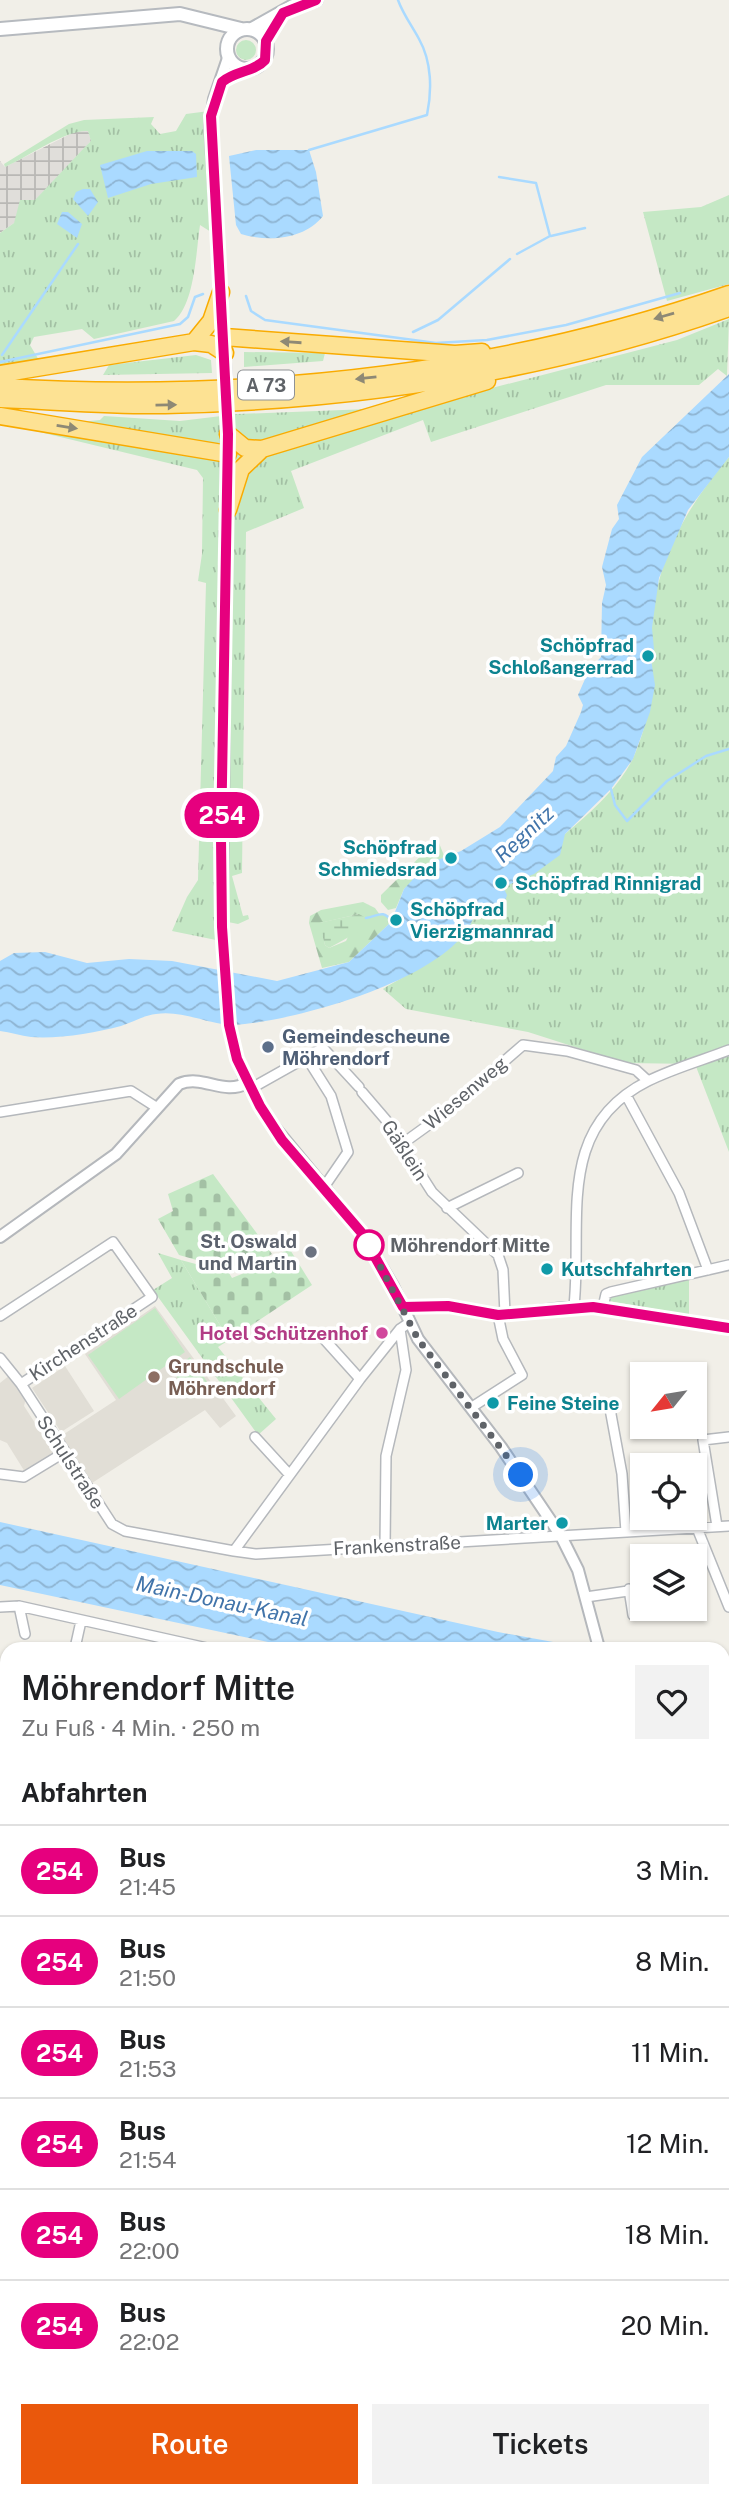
<!DOCTYPE html>
<html lang="de">
<head>
<meta charset="utf-8">
<style>
  :root { --surface:#fff; --page:#f2f2f2; --text:#202124; --muted:#757577; --line:#e0e0e0; --accent:#ea580c }
  body { margin:0; font-family:"Public Sans",sans-serif; background:var(--page); color:var(--text); height:100vh; display:flex; flex-direction:column; font-size:26px; white-space:nowrap }
  * { box-sizing:border-box; margin:0 }
  p { font-size:23px; color:var(--muted) }
  .icon { flex:none; width:38px; height:38px; fill:none; stroke:currentColor; stroke-width:2; stroke-linecap:round; stroke-linejoin:round }
  .map { position:relative; flex:1; overflow:hidden }
  .sheet { position:absolute; left:0px; top:1642px; width:730px; height:856px; display:flex; flex-direction:column; background:var(--surface); border-radius:21px 21px 0 0; box-shadow:0 2px 5px #0004 }
  .sheet>* { flex:none }
  .badge { padding:0 14px; border-radius:23px; font-size:24px; line-height:46px }
  .needle { width:46px; rotate:240deg }
  .buttons { position:absolute; left:630px; top:1362px; display:grid; gap:14px }
  .buttons a { display:grid; place-items:center; width:77px; height:77px; border-radius:0px; background:var(--surface); box-shadow:0 2px 5px #0004; font-size:35px }
  .you { position:absolute; width:35px; height:35px; margin:-18px; border:5px solid #fff; border-radius:50%; background:#1a73e8; box-shadow:0 0 0 10px #1a73e833 }
  .map>.badge { position:absolute; translate:-50% -50%; box-shadow:0 0 0 4px #fff }
  h2 { padding:0 21px; font-size:26px; line-height:63px }
  .round { display:grid; place-items:center; flex:none; width:74px; height:74px; border-radius:0px; background:var(--page) }
  .overview { display:flex; align-items:center; justify-content:space-between; height:119px; padding:0 21px }
  h1 { font-size:33px; font-weight:600; line-height:52px }
  .button { display:flex; gap:14px; margin-top:auto; padding:14px 21px }
  .button a { flex:1; height:80px; border-radius:0px; background:var(--accent); color:#fff; font-size:28px; font-weight:600; line-height:80px; text-align:center }
  .button a+a { background:var(--page); color:var(--text) }
  ul { padding:0; list-style:none }
  li { display:flex; align-items:center; gap:21px; height:91px; padding:0 21px; border-top:2px solid var(--line) }
  li div { flex:1 }
  li b { display:block; font-size:26px }
  li em { font-style:normal }
  li .badge { min-width:77px; font-weight:700; text-align:center }
  .map>svg:first-child { display:block }
  .industrial { fill:url(#industrial-grid) }
  .education { fill:#e1ded6 }
  .grass { fill:url(#grass-tufts) }
  .forest { fill:url(#forest-firs); fill-rule:evenodd }
  .wetland { fill:url(#wetland-marsh) }
  .cemetery { fill:url(#cemetery-stones) }
  .pitch { fill:#c5e8c5 }
  .water { fill:url(#water-waves) }
  .lines { fill:none; stroke-linecap:round; stroke-linejoin:round }
  .stream { stroke:#aadaff; stroke-width:2.5 }
  .minor-casing { stroke:#b5b8bc; stroke-width:12 }
  .tertiary-casing { stroke:#b5b8bc; stroke-width:14 }
  .secondary-casing { stroke:#b6babf; stroke-width:16 }
  .motorway-casing { stroke:#f9ab00; stroke-width:19 }
  .minor { stroke:#fff; stroke-width:9 }
  .tertiary { stroke:#fff; stroke-width:10 }
  .secondary { stroke:#fff; stroke-width:12 }
  .motorway { stroke:#fde293; stroke-width:16 }
  .tertiary-bridge-casing { stroke:#b5b8bc; stroke-width:14; stroke-linecap:butt }
  .tertiary-bridge { stroke:#fff; stroke-width:10 }
  .oneway { fill:#8e8975 }
  .line-casing { stroke:#fff; stroke-width:16 }
  .line { stroke:#e6007e; stroke-width:10 }
  .walk { stroke:#5f6368; stroke-width:7; stroke-dasharray:0 12.6 }
  .culture-dot { fill:#0f9aa8; stroke:#fff; stroke-width:2.5 }
  .service-dot { fill:#5c6f8a; stroke:#fff; stroke-width:2.5 }
  .stop-dot { fill:#fff; stroke:#e6007e; stroke-width:3.5 }
  .worship-dot { fill:#6b7280; stroke:#fff; stroke-width:2.5 }
  .hotel-dot { fill:#d1479c; stroke:#fff; stroke-width:2.5 }
  .education-dot { fill:#8d6e63; stroke:#fff; stroke-width:2.5 }
  .labels { text-anchor:middle; dominant-baseline:central; stroke-width:7; stroke-linejoin:round; paint-order:stroke }
  .shield { fill:#fff; stroke:#8f9295; stroke-width:2 }
  .shield-label { font-size:18px; font-weight:bold; fill:#5f6368 }
  .culture-label { font-size:19px; font-weight:bold; fill:#0d838f; stroke:#fff; text-anchor:start }
  .service-label { font-size:19px; font-weight:bold; fill:#4e5e75; stroke:#fff; text-anchor:start }
  .street-label { font-size:19px; fill:#5f6368; stroke:#fff }
  .worship-label { font-size:19px; font-weight:bold; fill:#5b616d; stroke:#fff; text-anchor:end }
  .stop-label { font-size:19px; font-weight:bold; fill:#5f6368; stroke:#fff; text-anchor:start }
  .hotel-label { font-size:19px; font-weight:bold; fill:#b23c85; stroke:#fff; text-anchor:end }
  .education-label { font-size:19px; font-weight:bold; fill:#785e54; stroke:#fff; text-anchor:start }
  .water-label { font-size:21px; font-style:italic; fill:#4174aa; stroke:#fff }
</style>
</head>
<body>
<div class="map">
<svg width="729" height="2497" viewBox="0 0 729 2497">
  <defs>
    <pattern id="industrial-grid" width="8" height="8" patternUnits="userSpaceOnUse" patternTransform="scale(1.75)"><rect width="8" height="8" fill="#e0deda"/><path d="M0 4h8M4 0v8" fill="none" stroke="#b9b8b5"/></pattern>
    <pattern id="grass-tufts" width="24" height="20" patternUnits="userSpaceOnUse" patternTransform="scale(1.75)"><rect width="24" height="20" fill="#c5e8c5"/><path d="M3 7l-1-3M5 7V3M7 7l1-3M15 17l-1-3M17 17v-4M19 17l1-3" fill="none" stroke="#a3c0a4"/></pattern>
    <pattern id="forest-firs" width="22" height="20" patternUnits="userSpaceOnUse" patternTransform="scale(1.75)"><rect width="22" height="20" fill="#c5e8c5"/><path d="M5 1l3.5 6h-7zM16 11l3.5 6h-7z" fill="#a3c0a4"/></pattern>
    <pattern id="wetland-marsh" width="20" height="14" patternUnits="userSpaceOnUse" patternTransform="scale(1.75)"><rect width="20" height="14" fill="#c5e8c5"/><path d="M1 5h8M5 5V1M11 12h8M15 12V8" fill="none" stroke="#a3c0a4"/></pattern>
    <pattern id="cemetery-stones" width="16" height="16" patternUnits="userSpaceOnUse" patternTransform="scale(1.75)"><rect width="16" height="16" fill="#c5e8c5"/><path d="M2 7V4a2 2 0 0 1 4 0v3zM10 15v-3a2 2 0 0 1 4 0v3z" fill="#a3c0a4"/></pattern>
    <pattern id="water-waves" width="16" height="10" patternUnits="userSpaceOnUse" patternTransform="scale(1.75)"><rect width="16" height="10" fill="#aadaff"/><path d="M0 5q4-4 8 0t8 0" fill="none" stroke="#8eb4d2"/></pattern>
  </defs>
  <rect width="100%" height="100%" fill="#f1efe8"/>
  <path class="industrial" d="M78 130H88L91 141 14 223 0 233V161L5 167Z"/>
  <path class="education" d="M155 1306 236 1416 220 1428 205 1410 92 1483 61 1436 116 1400 85 1354Z
    M65 1366 94 1411 61 1432 32 1388Z
    M10 1375 26 1398 24 1406 44 1437 51 1438 58 1450 25 1472 7 1443 0 1440V1383Z"/>
  <path class="grass" d="M236 50a10 10 0 1 1 20 0a10 10 0 1 1-20 0Z
    M209 111 211 232 200 225C196 251 195 304 174 321L94 339 82 329 34 337 30 345 40 362 0 369V233L14 223 20 200H35L84 148 91 141 88 131C67 129 27 157 5 167L4 164 69 124 84 120 154 117 151 124 160 134 176 131 186 114Z
    M729 195V284L667 301 643 212 701 207Z
    M729 319 727 376 718 369 699 385H606L431 442 423 420 291 471 304 508 246 532 242 873 232 876 243 916 248 915 249 919 238 924 228 922 227 757H218L216 940 172 931 187 897 198 880 206 583 198 581 202 554 203 478 197 470 23 428 100 420 104 416 180 421 238 414 419 407 677 340Z
    M244 353V352L325 353 323 361 244 367Z
    M196 355 211 360 212 373 103 375 109 365Z
    M729 457V1152L695 1064 625 1063 528 1032 406 1009 383 989C409 973 465 946 474 916L486 914C491 905 496 893 503 887 540 850 613 805 634 756 654 711 652 674 652 628 654 563 688 505 729 457Z
    M158 1253 181 1260 229 1340 218 1347 276 1419 258 1435 153 1290 172 1278Z
    M689 1278V1315L609 1301 612 1296Z
    M0 1780 7 1781V1841L0 1843Z
    M7 2421V2490H110L109 2497H0V2444Z"/>
  <path class="forest" d="M435 842 439 843 445 858 404 889 396 908 388 910 381 902V895Z
    M363 902 375 908 380 915H386L391 922 349 962 322 968 309 923 310 916 321 910ZM359 914 346 941 329 948 325 945 320 923Z
    M729 1962V2079L723 2064V1964Z
    M0 1982 7 1983V2421L0 2444Z
    M723 2416 729 2429V2463L723 2450Z
    M136 2490H179L177 2497H161L162 2490 147 2497H126Z"/>
  <path class="wetland" d="M359 914 366 918 358 932 329 948 325 945 319 923Z"/>
  <path class="cemetery" d="M213 1174 272 1254C241 1274 213 1265 179 1255L158 1219 173 1211 168 1194Z
    M289 1248 312 1285 229 1340 181 1260 229 1273 232 1278 259 1267Z"/>
  <path class="pitch" d="M155 1308 185 1352 119 1399 88 1355Z
    M190 1357 210 1386 192 1399 172 1370Z
    M723 1848H729V1956L723 1946Z"/>
  <path class="water" d="M256 150H309L316 172 323 216C304 240 268 242 241 234L236 225 229 156Z
    M147 151H192L196 154 197 177 151 184 108 198 100 165Z
    M83 189H90L98 202 88 216 73 199 76 192Z
    M62 212H68L82 224 77 238 57 224Z
    M729 374V457L688 510 659 578 652 628 654 649 651 659 655 685 650 712 633 759 611 789 565 834 560 855 534 874 503 887 507 895 503 907 474 916C454 978 295 1021 235 1025 212 1026 185 1010 156 1014 145 1015 133 1022 121 1026 95 1033 59 1039 31 1037 21 1036 10 1032 0 1031V961L14 953 45 952 87 963 129 959 172 961 277 981 349 962 391 922 404 889 427 864 461 851 500 827 553 771 556 757 566 746 581 712 583 705 578 695 589 670 601 657 602 603 606 585 602 567 612 529 619 519 617 505 642 457Z
    M0 1522 498 1632 586 1648H296L0 1585Z
    M723 1674 729 1675V1738L723 1736Z
    M182 2490H216L214 2497H180Z"/>
  <g class="lines">
    <path class="stream" d="M309 150 427 115C432 91 432 62 419 39 412 26 403 14 398 0
      M499 177 536 183 550 236 517 254
      M551 236 585 228
      M246 296 251 311 265 320 436 343 487 340 566 325 680 293
      M413 332 438 320 510 259
      M2 355 78 244
      M0 362 180 324 188 317 195 297 203 294
      M611 789 615 805 627 821 667 781 706 756 729 749
      M366 918C379 916 382 909 392 921
      M723 1811 729 1813
      M0 1853 7 1851
      M723 1942 724 1943
      M723 2000 729 2022"/>
    <defs>
      <path id="minor" d="M307 1058 331 1096 348 1152 324 1187
        M250 1089 323 1048 359 1087
        M362 1092 386 1120 432 1192 498 1255 503 1270 505 1314
        M626 1095 679 1193 708 1270
        M0 1112 131 1091 156 1107
        M402 1144 445 1113 523 1045 567 1051 636 1070 648 1081
        M447 1208 518 1173
        M574 1306C583 1221 554 1128 648 1081 674 1068 703 1060 729 1050
        M403 1307 448 1306 498 1315 563 1307H603L729 1328
        M603 1307 606 1294 611 1292 729 1265
        M0 1316 113 1242 152 1297 21 1384
        M324 1339 360 1379
        M0 1358 21 1384 112 1524 125 1531 234 1551 360 1379 400 1329 409 1323
        M472 1407 522 1375 503 1339 498 1315
        M610 1409 622 1474 626 1532
        M255 1437 288 1473
        M0 1474 24 1477 65 1452
        M717 1526 703 1440 729 1437
        M697 1528 729 1607
        M385 1546 386 1456 406 1370 400 1329
        M234 1551 256 1554 729 1526
        M629 1589 633 1615
        M586 1597 642 1589
        M19 1606 25 1634
        M0 1607 19 1606 207 1648
        M75 1648 81 1621
        M0 1717 7 1721"/>
      <path id="tertiary" d="M222 82 243 69
        M226 378 210 125 214 99 228 58
        M227 412 222 921 229 1025 237 1059 247 1083 271 1123 361 1232 393 1286 418 1339 501 1447 561 1536 578 1570 599 1648
        M0 1237 116 1154 179 1084C203 1074 223 1096 247 1083
        M723 1931 729 1937"/>
      <path id="secondary" d="M227 49a20 20 0 1 1 40 0a20 20 0 1 1-40 0Z
        M0 29 180 14 241 29
        M252 29 293 6 316 0"/>
      <path id="motorway" d="M224 337 455 354 482 352
        M194 342 211 321 221 292
        M0 374 194 342 211 344 225 353
        M0 387C247 401 495 375 729 294
        M0 399C55 401 110 406 165 405 357 401 547 372 729 308
        M0 416 228 454
        M228 434 245 448 262 449 487 381
        M228 510 241 469 262 449"/>
    </defs>
    <use href="#minor" class="minor-casing"/>
    <use href="#tertiary" class="tertiary-casing"/>
    <use href="#secondary" class="secondary-casing"/>
    <use href="#motorway" class="motorway-casing"/>
    <use href="#minor" class="minor"/>
    <use href="#tertiary" class="tertiary"/>
    <use href="#secondary" class="secondary"/>
    <use href="#motorway" class="motorway"/>
    <defs>
      <path id="tertiary-bridge" d="M226 378 227 412"/>
    </defs>
    <use href="#tertiary-bridge" class="tertiary-bridge-casing"/>
    <use href="#tertiary-bridge" class="tertiary-bridge"/>
  </g>
  <defs><path id="oneway-solid" d="M-6-.8H1V-3.2L6.5 0L1 3.2V.8H-6Z" transform="scale(1.75)"/></defs>
  <g class="oneway">
    <use href="#oneway-solid" transform="translate(664 316) rotate(164)"/>
    <use href="#oneway-solid" transform="translate(291 342) rotate(-176)"/>
    <use href="#oneway-solid" transform="translate(366 378) rotate(174)"/>
    <use href="#oneway-solid" transform="translate(166 405) rotate(-1)"/>
    <use href="#oneway-solid" transform="translate(67 427) rotate(9)"/>
  </g>
  <g class="lines">
    <defs>
      <path id="line" d="M316 0 283 13 266 41 265 60C254 72 235 71 222 82L211 116 228 434 221 838 222 927 229 1025 237 1059 260 1106 282 1140 361 1232 403 1307 448 1306 498 1315 593 1307 729 1328"/>
    </defs>
    <use href="#line" class="line-casing"/>
    <use href="#line" class="line"/>
    <path class="walk" d="M369 1245 418 1339 521 1475"/>
  </g>
  <g class="culture-dot">
    <circle cx="648" cy="656" r="7"/>
    <circle cx="451" cy="858" r="7"/>
    <circle cx="501" cy="883" r="7"/>
    <circle cx="396" cy="920" r="7"/>
    <circle cx="547" cy="1269" r="7"/>
    <circle cx="493" cy="1403" r="7"/>
    <circle cx="562" cy="1523" r="7"/>
  </g>
  <circle class="service-dot" cx="268" cy="1047" r="7"/>
  <circle class="stop-dot" cx="369" cy="1245" r="14"/>
  <circle class="worship-dot" cx="311" cy="1252" r="7"/>
  <circle class="hotel-dot" cx="382" cy="1333" r="7"/>
  <circle class="education-dot" cx="154" cy="1377" r="7"/>
  <g class="labels">
    <rect class="shield" x="238" y="370.5" width="56" height="29" rx="5"/>
    <g class="shield-label">
      <text x="266" y="385">A 73</text>
    </g>
    <g class="culture-label">
      <text x="634" y="645" text-anchor="end">Schöpfrad<tspan x="634" dy="22">Schloßangerrad</tspan></text>
      <text x="437" y="847" text-anchor="end">Schöpfrad<tspan x="437" dy="22">Schmiedsrad</tspan></text>
      <text x="515" y="883">Schöpfrad Rinnigrad</text>
      <text x="410" y="909">Schöpfrad<tspan x="410" dy="22">Vierzigmannrad</tspan></text>
      <text x="561" y="1269">Kutschfahrten</text>
      <text x="507" y="1403">Feine Steine</text>
      <text x="548" y="1523" text-anchor="end">Marter</text>
    </g>
    <g class="service-label">
      <text x="282" y="1036">Gemeindescheune<tspan x="282" dy="22">Möhrendorf</tspan></text>
    </g>
    <g class="street-label">
      <text transform="translate(465 1093) rotate(-40)">Wiesenweg</text>
      <text transform="translate(405 1150) rotate(57)">Gäßlein</text>
      <text transform="translate(83 1342) rotate(-33)">Kirchenstraße</text>
      <text transform="translate(71 1462) rotate(57)">Schulstraße</text>
      <text transform="translate(397 1545) rotate(-3)">Frankenstraße</text>
    </g>
    <g class="worship-label">
      <text x="297" y="1241">St. Oswald<tspan x="297" dy="22">und Martin</tspan></text>
    </g>
    <g class="stop-label">
      <text x="390" y="1245">Möhrendorf Mitte</text>
    </g>
    <g class="hotel-label">
      <text x="368" y="1333">Hotel Schützenhof</text>
    </g>
    <g class="education-label">
      <text x="168" y="1366">Grundschule<tspan x="168" dy="22">Möhrendorf</tspan></text>
    </g>
    <g class="water-label">
      <text transform="translate(524 834) rotate(-43)">Regnitz</text>
      <text transform="translate(222 1601) rotate(12)">Main-Donau-Kanal</text>
    </g>
  </g>
</svg>
<div class="buttons">
<a><svg class="needle" viewBox="-14 -14 28 28"><path d="M0-13l5 13h-10z" fill="#e53935"/><path d="M0 13l5-13h-10z" fill="#757577"/></svg></a>
<a><svg class="icon" aria-label="locate" viewBox="0 0 24 24"><circle cx="12" cy="12" r="6"/><path d="M12 2v4M12 18v4M2 12h4M18 12h4"/></svg></a>
<a><svg class="icon" aria-label="layers" viewBox="0 0 24 24"><path d="M12 4l9 5-9 5-9-5zM3 14l9 5 9-5"/></svg></a>
</div>
<div class="you" style="left:521px;top:1475px"></div>
<b class="badge" style="left:222px;top:815px;background:#e6007e;color:#fff">254</b>
<section class="sheet">
<div class="overview"><div><h1>Möhrendorf Mitte</h1><p>Zu Fuß · 4 Min. · 250 m</p></div><a class="round"><svg class="icon" aria-label="heart" viewBox="0 0 24 24"><path d="M12 20l-8-8c-3-5 5-10 8-4 3-6 11-1 8 4z"/></svg></a></div>
<h2>Abfahrten</h2>
<ul>
<li><span class="badge" style="background:#e6007e;color:#fff">254</span><div><b>Bus</b><p>21:45</p></div><em>3 Min.</em></li>
<li><span class="badge" style="background:#e6007e;color:#fff">254</span><div><b>Bus</b><p>21:50</p></div><em>8 Min.</em></li>
<li><span class="badge" style="background:#e6007e;color:#fff">254</span><div><b>Bus</b><p>21:53</p></div><em>11 Min.</em></li>
<li><span class="badge" style="background:#e6007e;color:#fff">254</span><div><b>Bus</b><p>21:54</p></div><em>12 Min.</em></li>
<li><span class="badge" style="background:#e6007e;color:#fff">254</span><div><b>Bus</b><p>22:00</p></div><em>18 Min.</em></li>
<li><span class="badge" style="background:#e6007e;color:#fff">254</span><div><b>Bus</b><p>22:02</p></div><em>20 Min.</em></li>
</ul>
<div class="button"><a>Route</a><a>Tickets</a></div>
</section>
</div>
</body>
</html>
